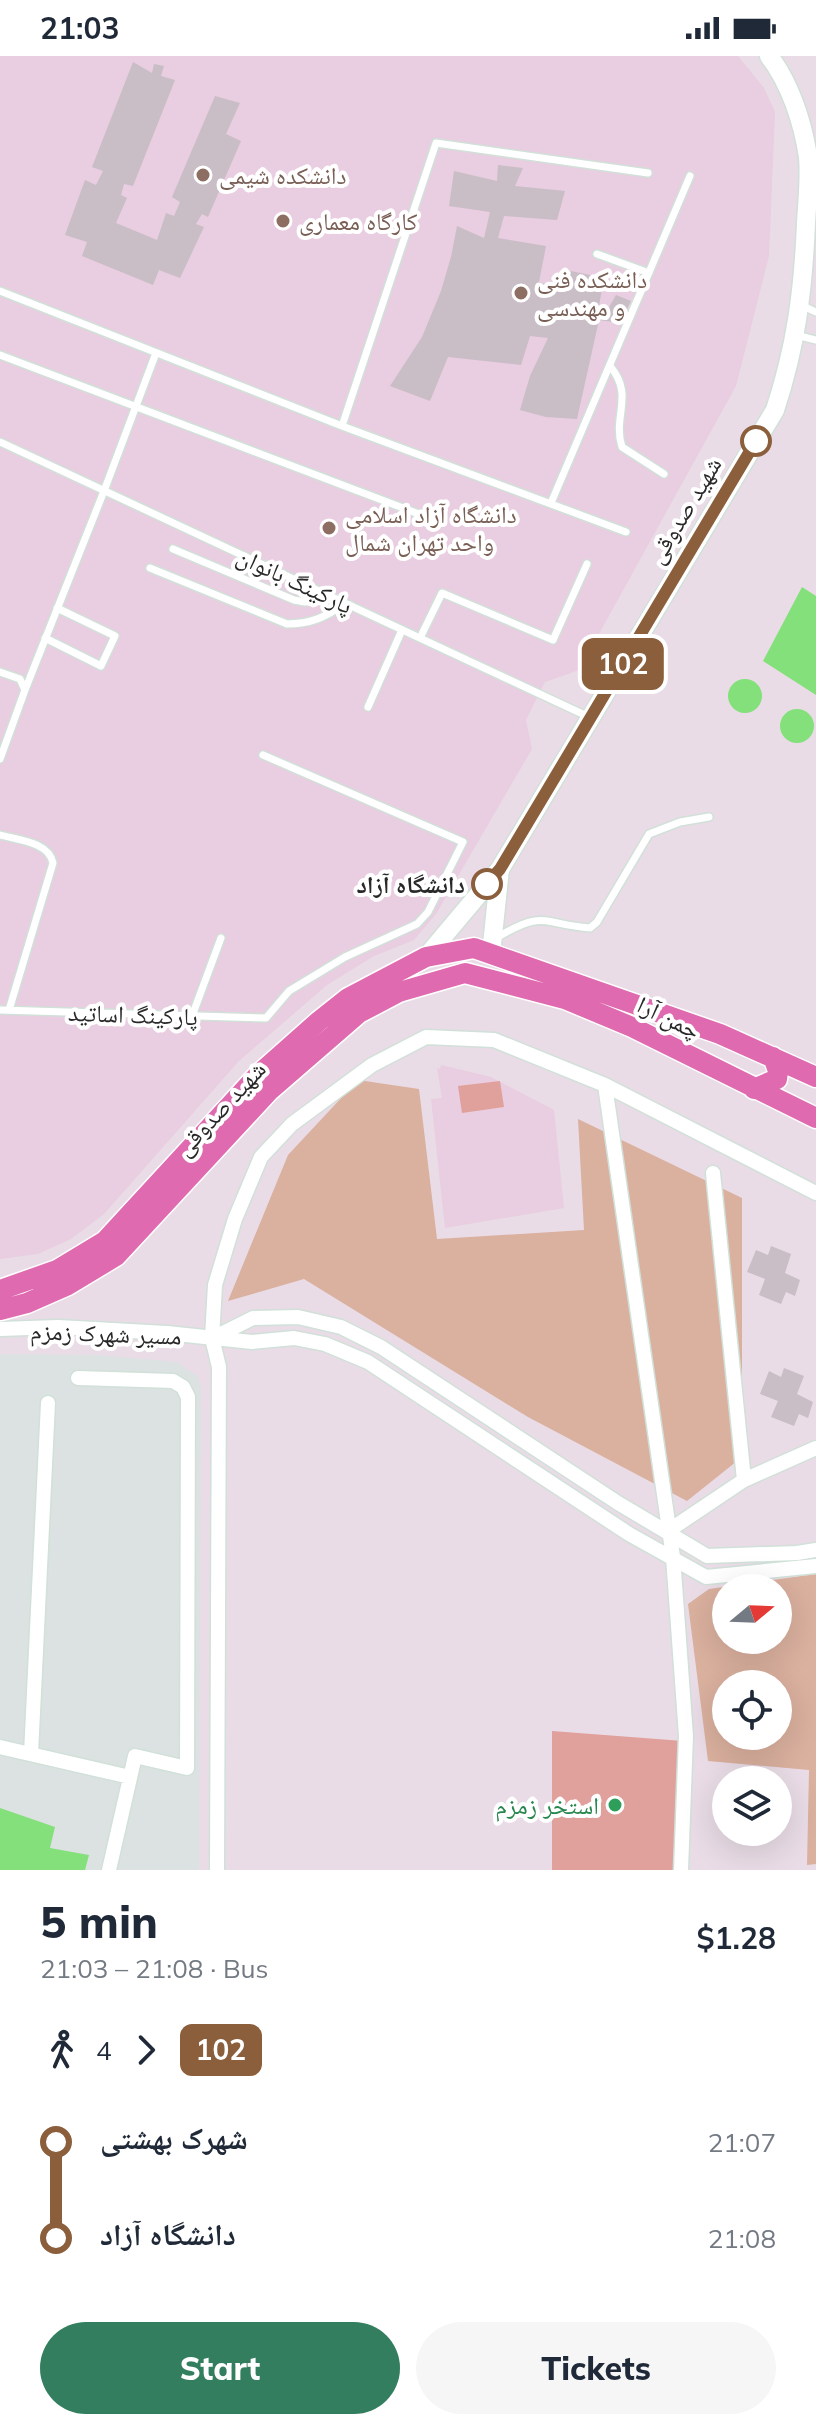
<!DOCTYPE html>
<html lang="en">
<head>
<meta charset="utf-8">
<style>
  :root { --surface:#fff; --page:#f6f6f7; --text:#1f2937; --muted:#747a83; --accent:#347e60 }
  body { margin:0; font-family:Mulish,"Noto Naskh Arabic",sans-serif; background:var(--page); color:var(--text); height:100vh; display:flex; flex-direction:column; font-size:30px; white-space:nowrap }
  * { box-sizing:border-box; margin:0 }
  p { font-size:26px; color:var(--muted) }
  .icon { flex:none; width:44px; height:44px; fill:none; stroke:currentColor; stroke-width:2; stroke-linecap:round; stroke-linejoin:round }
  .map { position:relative; height:1814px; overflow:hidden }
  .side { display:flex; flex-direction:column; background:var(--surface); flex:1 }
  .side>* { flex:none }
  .badge { padding:0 16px; border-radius:12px; font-size:28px; line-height:52px }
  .needle { width:52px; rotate:71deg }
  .controls { position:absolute; left:712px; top:1518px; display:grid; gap:16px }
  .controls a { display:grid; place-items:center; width:80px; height:80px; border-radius:50%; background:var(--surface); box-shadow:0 8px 32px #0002; font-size:40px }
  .map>.badge { position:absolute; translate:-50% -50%; box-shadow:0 0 0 4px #fff }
  .legs { display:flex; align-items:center; gap:12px; height:88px; padding:0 40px; font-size:26px }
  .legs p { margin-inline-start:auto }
  .summary { display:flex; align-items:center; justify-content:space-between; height:136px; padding:0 40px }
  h1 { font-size:44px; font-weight:800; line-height:60px }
  .button { display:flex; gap:16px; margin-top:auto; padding:16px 40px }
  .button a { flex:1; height:92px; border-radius:48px; background:var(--accent); color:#fff; font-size:32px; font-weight:800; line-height:92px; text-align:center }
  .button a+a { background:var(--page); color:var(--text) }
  ul { padding:0 40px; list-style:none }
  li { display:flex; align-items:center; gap:28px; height:96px; font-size:30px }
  li i { display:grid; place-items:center; width:12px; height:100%; margin:0 10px; background:currentColor }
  li i::after { content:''; width:20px; height:20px; margin:-10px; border:6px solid; border-radius:50%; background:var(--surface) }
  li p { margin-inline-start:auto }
  li:first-child i { background:linear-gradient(#0000 50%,currentColor 0) }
  li:last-child i { background:linear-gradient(currentColor 50%,#0000 0) }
  .status { display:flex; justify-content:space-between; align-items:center; height:56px; padding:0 40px; background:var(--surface); direction:ltr }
  .status svg { height:22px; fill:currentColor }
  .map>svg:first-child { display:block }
  .industrial { fill:#dce2e2 }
  .education { fill:#e9cde0 }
  .green { fill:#dab09e; fill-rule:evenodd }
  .pitch { fill:#e0a09b }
  .water { fill:#83e07a }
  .building { fill:#c9bdc6 }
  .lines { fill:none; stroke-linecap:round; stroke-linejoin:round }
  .lane-casing { stroke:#d1e0d8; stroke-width:10 }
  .street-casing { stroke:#d1e0d8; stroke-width:17 }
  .secondary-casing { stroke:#d1e0d8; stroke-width:21 }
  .primary-casing { stroke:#fff; stroke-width:23 }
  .lane { stroke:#fff; stroke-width:7 }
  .street { stroke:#fff; stroke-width:14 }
  .secondary { stroke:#fff; stroke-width:18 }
  .primary { stroke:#e06aaf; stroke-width:20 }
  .line-1-casing { stroke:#fff; stroke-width:18 }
  .line-1 { stroke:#8b5e3c; stroke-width:12 }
  .education-dot { fill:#8d6e63; stroke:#fff; stroke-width:3 }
  .stop-1-dot { fill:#fff; stroke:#8b5e3c; stroke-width:4 }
  .leisure-dot { fill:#2e9e5b; stroke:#fff; stroke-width:3 }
  .labels { text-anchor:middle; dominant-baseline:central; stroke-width:8; stroke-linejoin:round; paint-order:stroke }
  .education-label { font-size:24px; fill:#785e54; stroke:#fff; text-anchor:start }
  .street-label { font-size:24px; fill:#282828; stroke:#fff }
  .stop-label { font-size:24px; font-weight:bold; fill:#282828; stroke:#fff; text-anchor:end }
  .leisure-label { font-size:24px; fill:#27864d; stroke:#fff; text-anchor:end }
</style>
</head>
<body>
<div class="status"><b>21:03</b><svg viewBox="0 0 49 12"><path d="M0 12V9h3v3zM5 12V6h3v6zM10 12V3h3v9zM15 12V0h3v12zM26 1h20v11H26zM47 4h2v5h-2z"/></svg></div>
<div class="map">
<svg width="816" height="1814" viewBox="0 0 816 1814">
  <rect width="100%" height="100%" fill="#e9dce6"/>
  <path class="industrial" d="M0 1298 96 1299 177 1306 197 1320 201 1330 199 1814H0Z"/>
  <path class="education" d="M0 0H738L764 32 775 56 769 200 736 330 579 614 545 626 526 664 532 693 436 858 414 884 374 900 327 929 239 1005 104 1158 71 1183 38 1198 0 1203Z
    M441 1009 491 1021 554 1054 564 1152 445 1172 431 1043 442 1042 437 1012 440 1013Z"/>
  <path class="green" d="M358 1024 419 1033 437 1183 584 1174 578 1063 742 1142V1401L687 1445 528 1361 304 1223 228 1245 288 1099Z
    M816 1518V1808L807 1809 809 1714 708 1705 688 1548 709 1533ZM726 1532H778V1584H726ZM726 1628H778V1680H726Z"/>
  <path class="pitch" d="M500 1025 504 1051 462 1057 458 1030Z
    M552 1675 683 1685 673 1814H552Z"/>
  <path class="water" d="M802 531 816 540V639L763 605Z
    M728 640a17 17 0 1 1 34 0a17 17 0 1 1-34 0Z
    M780 670a17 17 0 1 1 34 0a17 17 0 1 1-34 0Z
    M0 1752 55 1771 50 1792 89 1799 85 1814H0Z"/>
  <path class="building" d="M133 6 152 17 154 8 164 10 161 20 175 24 133 130 124 128 121 139 127 142 116 167 157 184 166 157 174 160 180 146 172 141 215 40 240 47 226 78 241 85 208 161 202 158 196 168 204 171 180 222 159 214 153 229 82 200 87 186 65 179 85 124 96 129 103 115 92 111Z
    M498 109 523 112 515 130 565 135 557 164 504 160 498 182 546 190 539 226 558 232 566 214 604 222 599 250 608 253 616 239 631 245 620 267 599 264 577 363 546 361 520 354 530 320 548 282 530 280 521 309 448 301 430 345 390 330 422 281 441 235 451 201 457 170 484 182 490 156 449 150 454 115 497 125Z
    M771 1190 791 1198 785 1217 800 1224 795 1240 786 1236 781 1248 759 1239 765 1223 747 1216 756 1194 768 1199Z
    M784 1312 804 1320 797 1338 813 1346 808 1362 799 1358 794 1370 771 1361 778 1345 760 1338 769 1315 781 1321Z"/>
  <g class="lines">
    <defs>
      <path id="lane" d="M597 198 649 217
        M0 235 342 370 626 476
        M801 249 816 256
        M796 279 816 284
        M0 299 432 463
        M610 310C635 340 612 360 622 391L664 418
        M342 370 436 87 648 117
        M0 386 589 661
        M551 447 690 120
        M173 493 294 544 305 546 323 537
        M150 512 287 568C311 568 325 561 345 548
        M45 582 101 610 115 580 57 552
        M420 582 442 537 553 584 587 508
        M0 616 20 623 25 634 0 703
        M25 634 104 435 156 297
        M368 651 402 574
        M0 779C18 784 49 786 53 807L9 954
        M496 882C545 853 541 868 590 872L597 866 649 778 680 766 709 761
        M0 954 266 962 289 935 345 901 417 868 428 856 463 786 263 699
        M192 960 221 882"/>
      <path id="street" d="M605 1029 673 1501 686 1680 681 1814
        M713 1117 744 1424
        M0 1273 58 1271 167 1277 252 1286 294 1282 325 1288 368 1306 629 1478 706 1521 816 1510
        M213 1282 253 1262 298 1261 341 1271 381 1291 618 1447 707 1500 797 1497 816 1494
        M78 1322 173 1325 183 1331 188 1341 187 1712 135 1700 109 1814
        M668 1475 744 1424 816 1392
        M0 1691 130 1721
        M31 1698 48 1347
        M217 1814 219 1311 212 1282 215 1229 235 1163 261 1101 292 1068 372 1009 426 981 494 984 605 1029 816 1137"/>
      <path id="secondary" d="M491 898 500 813
        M426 901 500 813 775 354C796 290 803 236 806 168 807 147 810 123 808 101 803 67 790 27 769 0"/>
      <path id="primary" d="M754 1033 777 1023 778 1015 773 1001
        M0 1234 57 1214 105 1185 258 1019 319 965 348 942 426 901 474 892 720 978 816 1021
        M0 1254 27 1247 68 1229 116 1200 269 1035 359 957 399 936 465 917 565 943 632 971 816 1062"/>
    </defs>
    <use href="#lane" class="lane-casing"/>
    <use href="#street" class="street-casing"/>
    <use href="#secondary" class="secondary-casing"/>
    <use href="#primary" class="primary-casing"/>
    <use href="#lane" class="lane"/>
    <use href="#street" class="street"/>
    <use href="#secondary" class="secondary"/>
    <use href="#primary" class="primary"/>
  </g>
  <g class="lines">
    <defs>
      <path id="line-1" d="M487 828 500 813 515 788 756 385"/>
    </defs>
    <use href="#line-1" class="line-1-casing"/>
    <use href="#line-1" class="line-1"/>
  </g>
  <g class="education-dot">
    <circle cx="203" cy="119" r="8"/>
    <circle cx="283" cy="165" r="8"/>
    <circle cx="521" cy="237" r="8"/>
    <circle cx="329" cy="472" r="8"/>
  </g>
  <g class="stop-1-dot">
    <circle cx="756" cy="385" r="14"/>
    <circle cx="487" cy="828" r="14"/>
  </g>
  <circle class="leisure-dot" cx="615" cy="1749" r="8"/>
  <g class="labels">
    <g class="education-label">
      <text x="219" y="119">دانشکده شیمی</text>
      <text x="299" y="165">کارگاه معماری</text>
      <text x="537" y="223">دانشکده فنی<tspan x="537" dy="28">و مهندسی</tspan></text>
      <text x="345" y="458">دانشگاه آزاد اسلامی<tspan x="345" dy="28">واحد تهران شمال</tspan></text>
    </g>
    <g class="street-label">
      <text transform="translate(684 454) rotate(-59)">شهید صدوقی</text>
      <text transform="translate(295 524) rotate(25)">پارکینگ بانوان</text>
      <text transform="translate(133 958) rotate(2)">پارکینگ اساتید</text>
      <text transform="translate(669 961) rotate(26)">چمن آرا</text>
      <text transform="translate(220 1052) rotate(-47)">شهید صدوقی</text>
      <text transform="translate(106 1277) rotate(2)">مسیر شهرک زمزم</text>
    </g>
    <g class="stop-label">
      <text x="465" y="828">دانشگاه آزاد</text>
    </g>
    <g class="leisure-label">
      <text x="599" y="1749">استخر زمزم</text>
    </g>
  </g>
</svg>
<div class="controls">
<a><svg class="needle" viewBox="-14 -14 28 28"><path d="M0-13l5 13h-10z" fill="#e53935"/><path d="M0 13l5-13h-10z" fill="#747a83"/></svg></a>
<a><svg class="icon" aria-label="locate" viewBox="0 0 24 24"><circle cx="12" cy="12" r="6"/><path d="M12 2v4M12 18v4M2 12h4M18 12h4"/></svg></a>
<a><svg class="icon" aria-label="layers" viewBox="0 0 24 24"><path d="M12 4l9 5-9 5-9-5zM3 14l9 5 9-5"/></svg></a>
</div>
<b class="badge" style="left:623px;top:608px;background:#8b5e3c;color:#fff">102</b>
</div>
<section class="side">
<div class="summary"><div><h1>5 min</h1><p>21:03 – 21:08 · Bus</p></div><b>$1.28</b></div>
<div class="legs"><svg class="icon" aria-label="walk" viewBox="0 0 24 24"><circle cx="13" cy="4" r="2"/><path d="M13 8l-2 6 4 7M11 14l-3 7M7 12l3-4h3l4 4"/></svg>4<svg class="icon" aria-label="forward" viewBox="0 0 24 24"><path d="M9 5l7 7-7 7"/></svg><b class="badge" style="background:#8b5e3c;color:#fff">102</b></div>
<ul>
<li><i style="color:#8b5e3c"></i><b>شهرک بهشتی</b><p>21:07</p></li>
<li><i style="color:#8b5e3c"></i><b>دانشگاه آزاد</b><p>21:08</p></li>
</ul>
<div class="button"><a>Start</a><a>Tickets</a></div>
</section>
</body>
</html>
